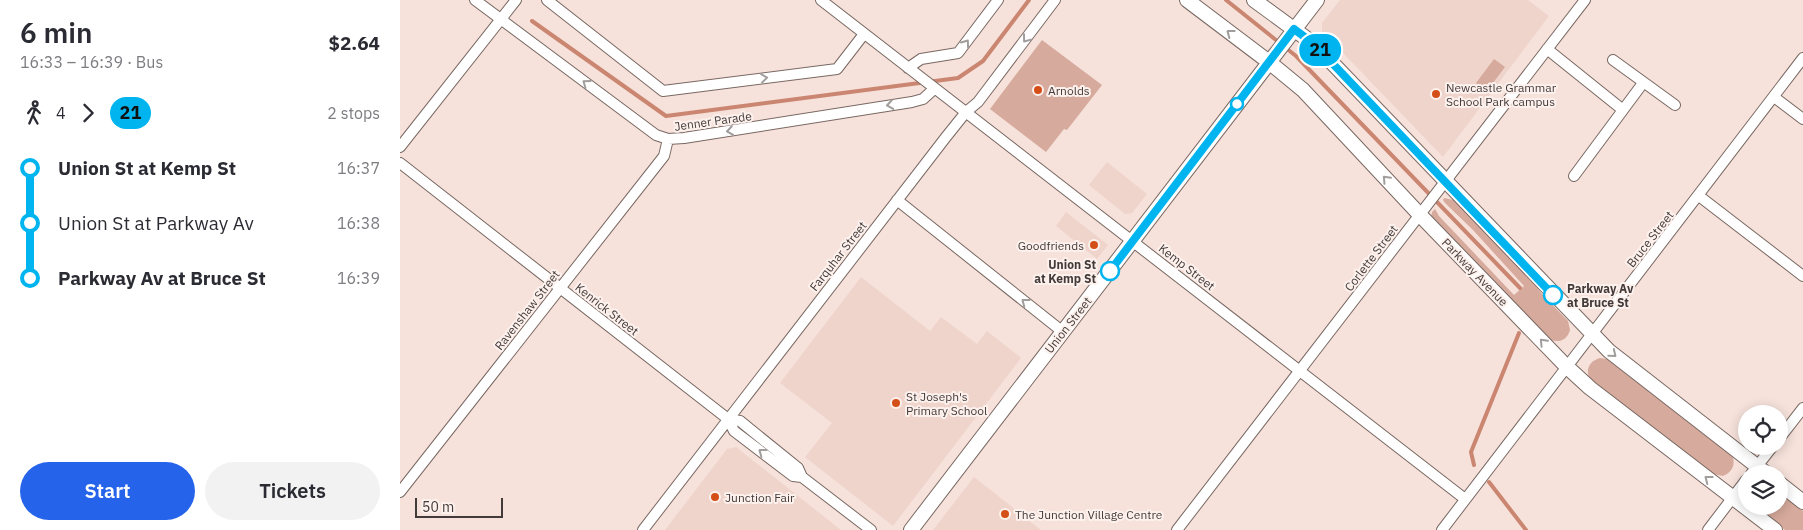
<!DOCTYPE html>
<html lang="en">
<head>
<meta charset="utf-8">
<style>
  :root { --surface:#fff; --page:#f2f2f3; --text:#2b2b33; --muted:#7c7c81; --accent:#2563eb }
  body { margin:0; font-family:"IBM Plex Sans",sans-serif; background:var(--page); color:var(--text); height:100vh; display:flex; flex-direction:column; font-size:19px; white-space:nowrap }
  * { box-sizing:border-box; margin:0 }
  p { font-size:16px; color:var(--muted) }
  .icon { flex:none; width:28px; height:28px; fill:none; stroke:currentColor; stroke-width:2; stroke-linecap:round; stroke-linejoin:round }
  .map { position:relative; flex:1; overflow:hidden }
  .panel { display:flex; flex-direction:column; background:var(--surface); width:400px }
  .panel>* { flex:none }
  .badge { padding:0 10px; border-radius:16px; font-size:18px; line-height:32px }
  .tools { position:absolute; left:1338px; top:405px; display:grid; gap:10px }
  .tools a { display:grid; place-items:center; width:50px; height:50px; border-radius:50%; background:var(--surface); box-shadow:0 2px 12px #0003; font-size:25px }
  .scale { position:absolute; left:15px; bottom:12px; width:88px; box-sizing:border-box; padding-left:5px; border:2px solid #433b39; border-top:0; font-size:14px; line-height:18px; white-space:nowrap; color:#433b39; -webkit-text-stroke:4px #fdf1ed; paint-order:stroke }
  .map>.badge { position:absolute; translate:-50% -50%; box-shadow:0 0 0 2px #fff }
  .legs { display:flex; align-items:center; gap:8px; height:55px; padding:0 20px; font-size:16px }
  .legs p { margin-inline-start:auto }
  .headline { display:flex; align-items:center; justify-content:space-between; height:85px; padding:0 20px }
  h1 { font-size:28px; font-weight:600; line-height:38px }
  .button { display:flex; gap:10px; margin-top:auto; padding:10px 20px }
  .button a { flex:1; height:58px; border-radius:30px; background:var(--accent); color:#fff; font-size:20px; font-weight:600; line-height:58px; text-align:center }
  .button a+a { background:var(--page); color:var(--text) }
  ul { padding:0 20px; list-style:none }
  li { display:flex; align-items:center; gap:18px; height:55px; font-size:19px }
  li i { display:grid; place-items:center; width:8px; height:100%; margin:0 6px; background:currentColor }
  li i::after { content:''; width:12px; height:12px; margin:-6px; border:4px solid; border-radius:50%; background:var(--surface) }
  li p { margin-inline-start:auto }
  li:first-child i { background:linear-gradient(#0000 50%,currentColor 0) }
  li:last-child i { background:linear-gradient(currentColor 50%,#0000 0) }
  main { display:flex; flex:1; min-height:0 }
  .map>svg:first-child { display:block }
  .built { fill:#efd4cb }
  .green { fill:#d6aa9c }
  .lines { fill:none; stroke-linecap:round; stroke-linejoin:round }
  .stream { stroke:#ca8670; stroke-width:4 }
  .minor-casing { stroke:#796862; stroke-width:12 }
  .secondary-casing { stroke:#796862; stroke-width:16 }
  .minor { stroke:#fff; stroke-width:10 }
  .secondary { stroke:#fff; stroke-width:14 }
  .oneway { stroke:#a19d9c }
  .line-1-casing { stroke:#fff; stroke-width:11 }
  .line-1 { stroke:#00b5ef; stroke-width:8 }
  .poi-dot { fill:#d44e17; stroke:#fdf1ed; stroke-width:2 }
  .stop-1-dot { fill:#fff; stroke:#00b5ef; stroke-width:2.5 }
  .labels { text-anchor:middle; dominant-baseline:central; stroke-width:4; stroke-linejoin:round; paint-order:stroke }
  .poi-label { font-size:12px; fill:#433b39; stroke:#fdf1ed; text-anchor:start }
  .street-label { font-size:12px; fill:#433b39; stroke:#fdf1ed }
  .stop-label { font-size:12px; font-weight:bold; fill:#433b39; stroke:#fdf1ed; text-anchor:end }
</style>
</head>
<body>
<main>
<section class="panel">
<div class="headline"><div><h1>6 min</h1><p>16:33 – 16:39 · Bus</p></div><b>$2.64</b></div>
<div class="legs"><svg class="icon" aria-label="walk" viewBox="0 0 24 24"><circle cx="13" cy="4" r="2"/><path d="M13 8l-2 6 4 7M11 14l-3 7M7 12l3-4h3l4 4"/></svg>4<svg class="icon" aria-label="forward" viewBox="0 0 24 24"><path d="M9 5l7 7-7 7"/></svg><b class="badge" style="background:#00b5ef;color:#111">21</b><p>2 stops</p></div>
<ul>
<li><i style="color:#00b5ef"></i><b>Union St at Kemp St</b><p>16:37</p></li>
<li><i style="color:#00b5ef"></i><span>Union St at Parkway Av</span><p>16:38</p></li>
<li><i style="color:#00b5ef"></i><b>Parkway Av at Bruce St</b><p>16:39</p></li>
</ul>
<div class="button"><a>Start</a><a>Tickets</a></div>
</section>
<div class="map">
<svg width="1403" height="530" viewBox="0 0 1403 530">
  <rect width="100%" height="100%" fill="#f6e2db"/>
  <path class="built" d="M940 0H1128L1149 16 1043 157 922 31V23Z
    M707 162 747 194 732 213 725 214 689 185Z
    M666 212 708 245 697 259 656 226Z
    M461 277 530 331 541 317 577 344 587 331 621 358 493 526 405 457 432 423 380 383Z
    M336 447 441 530H265L327 449Z
    M574 477 602 499 641 530H533Z"/>
  <path class="green" d="M642 40 702 85 667 130 664 129 646 152 590 109Z
    M1094 59 1105 67 1087 91 1076 83Z
    M1044 198 1054 200 1131 279 1142 294 1168 321 1170 330C1167 340 1160 343 1150 340L1031 217 1032 212 1035 209 1039 216 1114 295 1124 286 1073 230 1045 203 1043 200Z
    M1200 358 1207 359 1333 457C1335 466 1332 472 1323 476L1313 474 1190 380C1185 370 1189 361 1200 358Z
    M1379 492 1403 511V530H1385L1356 506H1379Z"/>
  <g class="lines">
    <path class="stream" d="M826 0 896 56 1120 288
      M132 21 266 116 558 78 583 61 629 0
      M1074 465 1071 452 1119 333
      M1089 482 1126 530"/>
    <defs>
      <path id="minor" d="M75 0 256 135 268 139 284 138 512 102 523 99 534 89
        M147 0 263 91 437 69 464 34
        M421 0 1065 499
        M1147 49 1223 110
        M1213 60 1275 105
        M508 68 521 59 558 53 598 0
        M1374 97 1403 119
        M0 147 116 0
        M0 163 328 419 340 421 398 468 402 477
        M1174 176 1243 83
        M1299 196 1403 276
        M497 200 663 332
        M328 419 334 431 393 476 402 477 471 530
        M1379 439 1403 408
        M1351 474 1373 446
        M0 492 264 156 268 139
        M243 530 546 137 566 112 578 102 655 0
        M777 530 1185 0
        M1042 530 1403 58
        M1308 530 1346 480"/>
      <path id="secondary" d="M787 0 869 62 903 90 1020 215 1166 366 1190 388 1375 530
        M854 0 914 44 1209 351 1367 474
        M1379 483 1403 502
        M511 530 917 0"/>
    </defs>
    <use href="#minor" class="minor-casing"/>
    <use href="#secondary" class="secondary-casing"/>
    <use href="#minor" class="minor"/>
    <use href="#secondary" class="secondary"/>
  </g>
  <defs><path id="oneway-chevron" d="M-2-3.5L2.5 0L-2 3.5" fill="none" stroke-width="1.6" stroke-linecap="round" stroke-linejoin="round" transform="scale(1.25)"/></defs>
  <g class="oneway">
    <use href="#oneway-chevron" transform="translate(830 33) rotate(-143)"/>
    <use href="#oneway-chevron" transform="translate(626 39) rotate(127)"/>
    <use href="#oneway-chevron" transform="translate(566 43) rotate(-54)"/>
    <use href="#oneway-chevron" transform="translate(364 78) rotate(-7)"/>
    <use href="#oneway-chevron" transform="translate(186 83) rotate(-144)"/>
    <use href="#oneway-chevron" transform="translate(490 105) rotate(171)"/>
    <use href="#oneway-chevron" transform="translate(330 131) rotate(171)"/>
    <use href="#oneway-chevron" transform="translate(986 179) rotate(-133)"/>
    <use href="#oneway-chevron" transform="translate(625 302) rotate(-142)"/>
    <use href="#oneway-chevron" transform="translate(1143 342) rotate(-134)"/>
    <use href="#oneway-chevron" transform="translate(1213 354) rotate(39)"/>
    <use href="#oneway-chevron" transform="translate(362 452) rotate(-143)"/>
    <use href="#oneway-chevron" transform="translate(1308 479) rotate(-142)"/>
  </g>
  <g class="lines">
    <defs>
      <path id="line-1" d="M710 271 894 29 914 44 1153 295"/>
    </defs>
    <use href="#line-1" class="line-1-casing"/>
    <use href="#line-1" class="line-1"/>
  </g>
  <g class="poi-dot">
    <circle cx="638" cy="90" r="5"/>
    <circle cx="1036" cy="94" r="5"/>
    <circle cx="694" cy="245" r="5"/>
    <circle cx="496" cy="403" r="5"/>
    <circle cx="315" cy="497" r="5"/>
    <circle cx="605" cy="514" r="5"/>
  </g>
  <g class="stop-1-dot">
    <circle cx="837" cy="104" r="6"/>
    <circle cx="710" cy="271" r="9"/>
    <circle cx="1153" cy="295" r="9"/>
  </g>
  <g class="labels">
    <g class="poi-label">
      <text x="1046" y="87">Newcastle Grammar<tspan x="1046" dy="14">School Park campus</tspan></text>
      <text x="648" y="90">Arnolds</text>
      <text x="684" y="245" text-anchor="end">Goodfriends</text>
      <text x="506" y="396">St Joseph's<tspan x="506" dy="14">Primary School</tspan></text>
      <text x="325" y="497">Junction Fair</text>
      <text x="615" y="514">The Junction Village Centre</text>
    </g>
    <g class="street-label">
      <text transform="translate(313 121) rotate(-8)">Jenner Parade</text>
      <text transform="translate(1250 239) rotate(-52)">Bruce Street</text>
      <text transform="translate(438 256) rotate(-52)">Farquhar Street</text>
      <text transform="translate(971 258) rotate(-53)">Corlette Street</text>
      <text transform="translate(787 267) rotate(38)">Kemp Street</text>
      <text transform="translate(1075 272) rotate(46)">Parkway Avenue</text>
      <text transform="translate(207 309) rotate(38)">Kenrick Street</text>
      <text transform="translate(127 310) rotate(-52)">Ravenshaw Street</text>
      <text transform="translate(668 325) rotate(-52)">Union Street</text>
    </g>
    <g class="stop-label">
      <text x="696" y="264">Union St<tspan x="696" dy="14">at Kemp St</tspan></text>
      <text x="1167" y="288" text-anchor="start">Parkway Av<tspan x="1167" dy="14">at Bruce St</tspan></text>
    </g>
  </g>
</svg>
<div class="tools">
<a><svg class="icon" aria-label="locate" viewBox="0 0 24 24"><circle cx="12" cy="12" r="6"/><path d="M12 2v4M12 18v4M2 12h4M18 12h4"/></svg></a>
<a><svg class="icon" aria-label="layers" viewBox="0 0 24 24"><path d="M12 4l9 5-9 5-9-5zM3 14l9 5 9-5"/></svg></a>
</div>
<div class="scale">50 m</div>
<b class="badge" style="left:920px;top:50px;background:#00b5ef;color:#111">21</b>
</div>
</main>
</body>
</html>
